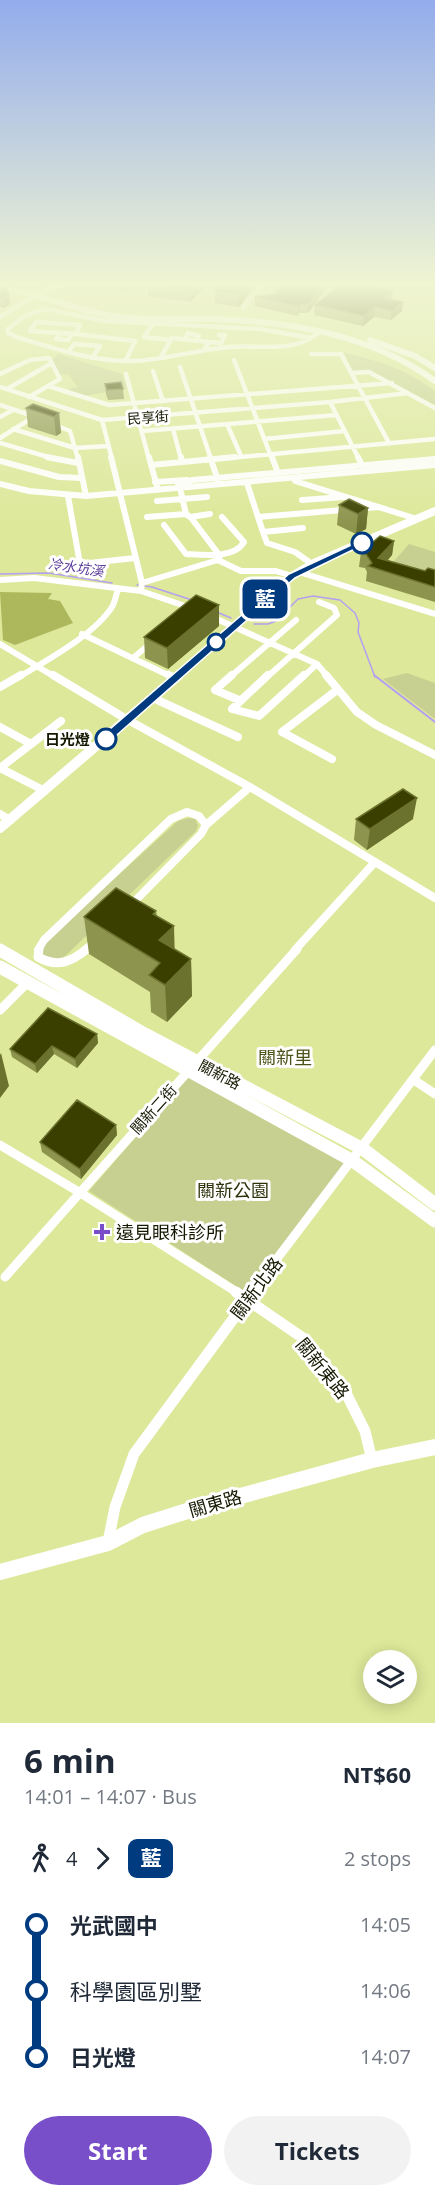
<!DOCTYPE html>
<html lang="en">
<head>
<meta charset="utf-8">
<style>
  :root { --surface:#fff; --page:#f2f2f3; --text:#1f2937; --muted:#747a83; --accent:#784fc9 }
  body { margin:0; font-family:"Open Sans","Noto Sans TC",sans-serif; background:var(--page); color:var(--text); height:100vh; display:flex; flex-direction:column; font-size:22px; white-space:nowrap }
  * { box-sizing:border-box; margin:0 }
  p { font-size:20px; color:var(--muted) }
  .icon { flex:none; width:33px; height:33px; fill:none; stroke:currentColor; stroke-width:2; stroke-linecap:round; stroke-linejoin:round }
  .map { position:relative; height:1723px; overflow:hidden }
  .side { display:flex; flex-direction:column; background:var(--surface); flex:1 }
  .side>* { flex:none }
  .badge { padding:0 12px; border-radius:9px; font-size:21px; line-height:39px }
  .controls { position:absolute; left:363px; top:1650px; display:grid; gap:12px }
  .controls a { display:grid; place-items:center; width:54px; height:54px; border-radius:50%; background:var(--surface); box-shadow:0 3px 15px #0003; font-size:30px }
  .map>.badge { position:absolute; translate:-50% -50%; box-shadow:0 0 0 3px #fff }
  .legs { display:flex; align-items:center; gap:9px; height:66px; padding:0 24px; font-size:20px }
  .legs p { margin-inline-start:auto }
  .summary { display:flex; align-items:center; justify-content:space-between; height:102px; padding:0 24px }
  h1 { font-size:33px; font-weight:700; line-height:45px }
  .cta { display:flex; gap:12px; margin-top:auto; padding:12px 24px }
  .cta a { flex:1; height:69px; border-radius:36px; background:var(--accent); color:#fff; font-size:24px; font-weight:700; line-height:69px; text-align:center }
  .cta a+a { background:var(--page); color:var(--text) }
  ul { padding:0 24px; list-style:none }
  li { display:flex; align-items:center; gap:21px; height:66px; font-size:22px }
  li i { display:grid; place-items:center; width:9px; height:100%; margin:0 8px; background:currentColor }
  li i::after { content:''; width:15px; height:15px; margin:-8px; border:4px solid; border-radius:50%; background:var(--surface) }
  li p { margin-inline-start:auto }
  li:first-child i { background:linear-gradient(#0000 50%,currentColor 0) }
  li:last-child i { background:linear-gradient(currentColor 50%,#0000 0) }
  .map>svg:first-child { display:block }
  .green { fill:#c7d091 }
  .forest { fill:#adb85d }
  .lines { fill:none; stroke-linecap:round; stroke-linejoin:round }
  .stream-far1 { stroke:#b49ff1; stroke-width:1.5 }
  .stream { stroke:#b49ff1; stroke-width:2 }
  .street-far4 { stroke:#fff; stroke-width:4.5 }
  .street-far3 { stroke:#fff; stroke-width:6 }
  .street-far2 { stroke:#fff; stroke-width:8 }
  .street-far1 { stroke:#fff; stroke-width:9 }
  .street { stroke:#fff; stroke-width:11 }
  .secondary-far4 { stroke:#fff; stroke-width:6 }
  .secondary-far3 { stroke:#fff; stroke-width:8 }
  .secondary-far2 { stroke:#fff; stroke-width:10 }
  .secondary-far1 { stroke:#fff; stroke-width:13 }
  .secondary { stroke:#fff; stroke-width:16 }
  .wall { fill:#8c944d }
  .shaded-wall { fill:#6b722e }
  .building { fill:#3a3f00; stroke:#6b722e; stroke-width:1.5 }
  .line-1 { fill:#003b80; stroke:#fff; stroke-width:1.5 }
  .stop-1-dot { fill:#fff; stroke:#003b80; stroke-width:3 }
  .poi-dot { fill:#784fc9; stroke:#fff; stroke-width:2 }
  .labels { text-anchor:middle; dominant-baseline:central; stroke-width:6; stroke-linejoin:round; paint-order:stroke }
  .far-street-label { font-size:14px; fill:#151800; stroke:#fff }
  .far-water-label { font-size:14px; font-style:italic; fill:#5c3d9b; stroke:#fff }
  .stop-label { font-size:15px; font-weight:bold; fill:#151800; stroke:#fff; text-anchor:end }
  .street-label { font-size:15px; fill:#151800; stroke:#fff }
  .quarter-label { font-size:18px; fill:#4d5318; stroke:#fff }
  .near-park-label { font-size:18px; fill:#2f330b; stroke:#fff }
  .near-poi-label { font-size:18px; fill:#151800; stroke:#fff; text-anchor:start }
  .near-street-label { font-size:18px; fill:#151800; stroke:#fff }
</style>
</head>
<body>
<div class="map">
<svg width="435" height="1723" viewBox="0 0 435 1723">
  <rect width="100%" height="100%" fill="#dde89a"/>
  <path class="green" d="M344 353C378 360 407 370 435 391V405L370 371H353Z
    M58 354 122 374 127 389 82 396 66 390 78 387 68 374 59 375 52 360Z
    M409 544 435 552V583L388 568Z
    M407 673 435 683V719L383 679Z
    M189 818 195 819 198 825 196 831 63 958 56 962 37 952 41 945 178 821Z
    M189 1076 348 1161 256 1299 89 1191Z"/>
  <path class="forest" d="M0 592 52 593 48 599 60 601 73 623 15 645 3 640Z"/>
  <g class="lines">
    <path class="stream-far1" d="M0 574 49 573 112 583
      M137 585 152 587 192 600
      M219 613 231 618
      M254 624H268L276 621 298 599 313 596 340 600 355 613 359 623 358 632 375 677"/>
    <path class="stream" d="M374 675 435 722"/>
    <path class="street-far4" d="M243 308 262 284
      M0 317 31 298
      M36 322 80 325 76 334 30 331Z
      M153 324 144 337 171 340
      M60 333 56 339 68 340 72 334
      M76 334 135 341 126 360
      M311 338 260 329 106 321 46 309 26 315 8 329V333L16 337C54 348 93 362 133 361 165 360 196 350 228 347 260 344 290 354 317 334
      M185 339 188 333 199 336 196 340
      M209 342 221 343 225 335H219
      M69 351 74 344 100 346 92 358
      M311 354H341L389 443
      M161 357 172 338 209 342 204 350
      M234 360 272 459
      M180 367 211 459
      M153 371 163 401
      M351 373 369 372 435 408
      M0 374 30 360 49 358 60 379 29 397
      M126 374 149 459
      M48 386 109 405 392 383
      M0 387 102 420 330 402 408 393
      M7 389 52 363
      M330 402 359 459
      M0 405 36 417
      M0 417 13 410
      M102 420 112 459
      M53 424 70 431 78 459
      M227 424 241 456
      M13 429 75 448 108 446
      M173 429 181 459
      M142 431 337 415
      M0 438 35 416
      M264 439 345 431
      M0 443 55 459
      M219 459 435 439"/>
    <path class="street-far3" d="M47 457 78 463
      M78 457 86 496
      M111 457 142 583 141 591
      M149 457 158 490
      M181 457 182 462
      M210 457 218 480
      M272 457 279 476
      M358 457 363 467
      M0 461 59 477 82 478
      M151 465 235 457
      M295 481 417 519
      M155 482 187 480
      M247 483 258 517
      M0 484 29 491 86 496 435 465
      M178 486 192 480 435 459
      M180 488 186 514 190 517 210 514
      M68 496 80 564 135 558
      M302 500 344 497
      M157 501 207 497
      M147 517 186 514
      M192 519 220 556
      M164 525 186 554C203 555 234 559 244 542L222 517
      M303 528 263 532 258 517 379 507
      M263 532 267 543 295 552 312 564
      M299 572 435 614
      M0 580 34 578 141 591 191 608
      M142 583 218 560 241 571H276L292 576
      M210 616 317 664 328 677
      M82 634 172 677
      M0 644 55 677
      M133 658 151 643
      M19 677C47 660 94 635 112 607 115 602 116 595 118 589
      M230 677 296 620
      M267 677 337 615 334 608 319 602
      M303 677 317 664"/>
    <path class="street-far2" d="M53 675 128 720 250 787 435 898
      M169 675 175 678
      M232 675 215 690 239 700
      M268 675 232 709 259 716 304 675
      M326 675 357 712 376 725 435 755
      M0 687 21 675
      M153 698 238 737
      M0 727 31 744
      M332 759 282 732 337 690
      M0 768 61 721
      M0 768 45 791
      M0 814 10 820
      M130 906 201 834 206 825 250 787
      M38 950 44 940 171 819 187 812 199 816 206 825
      M85 950 94 942
      M295 950 375 862"/>
    <path class="street-far1" d="M39 949 38 957C57 968 71 962 87 949
      M0 1010 28 982
      M414 1080 435 1094
      M0 1145 79 1192 238 1293
      M5 1277 297 949
      M251 1293 435 1050"/>
    <path class="street" d="M236 1292 306 1340 346 1393 365 1431 372 1460
      M108 1542 115 1507 134 1454 253 1292"/>
    <path class="secondary-far4" d="M0 289C41 293 78 312 119 317 150 321 180 318 210 319 289 321 370 334 435 381
      M34 296 61 284
      M370 340 415 356 435 368"/>
    <path class="secondary-far3" d="M177 677 292 576 314 563 435 511"/>
    <path class="secondary-far2" d="M0 828 179 675"/>
    <path class="secondary-far1" d="M0 950 143 1033 363 1149 435 1204
      M0 967 353 1161 435 1221"/>
    <path class="secondary" d="M0 1572 108 1543 143 1525 200 1507 372 1460 435 1447"/>
  </g>
  <path class="wall" d="M115 284H135L129 290 120 291 115 288Z
    M147 284H204L205 287 190 302 148 296Z
    M220 284H252V289L239 307 215 303V291Z
    M279 284H330L308 313H299L298 316 255 306V297L275 294Z
    M380 284V287L393 290 392 300 403 302 402 311 391 320 374 317 363 326 314 315 315 305Z
    M0 286 10 304 4 308 0 307Z
    M105 384 123 389 124 399 108 400 106 394Z
    M26 408 59 413 61 433 56 436 28 427Z
    M339 505 368 508 366 529 356 534 337 525Z
    M394 541 392 555 388 560 425 571 435 570V602L366 581 367 572 365 568 359 567 361 552Z
    M263 581 262 589 256 595 249 592V585Z
    M219 626 168 669 145 658 144 637Z
    M356 819H413L367 850 354 840Z
    M156 911 157 916 175 949 191 959 192 996 167 1022 151 1012 150 992 89 954 84 917Z
    M97 1034 98 1043 77 1068 54 1054 37 1073 12 1057 10 1049Z
    M116 1125 117 1135 81 1179 42 1152 40 1142Z"/>
  <path class="shaded-wall" d="M120 284H135L129 290 120 291Z
    M195 284H204L205 287 190 302V290Z
    M247 284H252V289L239 307V294Z
    M323 284H330L308 313 309 304Z
    M393 290 392 300 385 298Z
    M9 294 10 304 4 308 3 298Z
    M403 302 402 311 391 320 392 311Z
    M300 304 299 313 298 316V306Z
    M375 307 374 317 363 326 364 316Z
    M59 413 61 433 56 436 54 417Z
    M368 508 366 529 356 534 358 514Z
    M394 541 392 555 379 570 378 558Z
    M263 581 262 589 256 595V587Z
    M219 605V626L168 669 167 648Z
    M417 798 413 819 367 850 370 829Z
    M174 926 175 963 159 940Z
    M191 959 192 996 167 1022 165 985Z
    M97 1034 98 1043 77 1068 75 1059Z
    M52 1046 54 1054 37 1073 35 1064Z
    M1 1053 9 1086 0 1098V1055Z
    M116 1125 117 1135 81 1179 80 1169Z"/>
  <path class="building" d="M151 284H195L190 290Z
    M220 284H247L239 294 215 291Z
    M279 284H323L309 304H300L298 306 255 297 275 294Z
    M341 284H380L377 287 393 290 385 298 403 302 392 311 375 307 364 316 315 305Z
    M0 286 6 288 9 294 3 298H0Z
    M121 382 123 389 107 390 105 384Z
    M33 404 59 413 54 417 26 408Z
    M349 499 368 508 358 514 339 505Z
    M380 536 394 541 378 558 425 571 428 568 435 570V587L368 566 372 563 366 554 361 552Z
    M256 579 263 581 256 587 249 585Z
    M196 595 219 605 167 648 144 637Z
    M403 789 417 798 370 829 356 819Z
    M116 888 156 911 153 914 174 926 159 940 191 959 165 985 149 975 160 963 84 917Z
    M48 1008 97 1034 75 1059 52 1046 35 1064 10 1049Z
    M77 1100 116 1125 80 1169 40 1142Z"/>
  <linearGradient id="sky" x2="0" y2="1"><stop stop-color="#93acec"/><stop offset="0.54" stop-color="#f0f5d2"/><stop offset="1" stop-color="#f0f5d2" stop-opacity="0"/></linearGradient>
  <rect width="435" height="526" fill="url(#sky)"/>
  <path class="line-1" d="M362 540 366 543 365 544 295 578 110 741H102V736L289 574Z"/>
  <g class="stop-1-dot">
    <circle cx="362" cy="543" r="10"/>
    <circle cx="216" cy="642" r="8"/>
    <circle cx="106" cy="739" r="10"/>
  </g>
  <path class="poi-dot" d="M99 1223h6v6h6v6h-6v6h-6v-6h-6v-6h6z"/>
  <g class="labels">
    <g class="far-street-label">
      <text transform="translate(148 417) rotate(-4)">民享街</text>
    </g>
    <g class="far-water-label">
      <text transform="translate(76 567) rotate(8)">冷水坑溪</text>
    </g>
    <g class="stop-label">
      <text x="90" y="739">日光燈</text>
    </g>
    <g class="street-label">
      <text transform="translate(220 1074) rotate(28)">關新路</text>
      <text transform="translate(153 1109) rotate(-48)">關新二街</text>
    </g>
    <g class="quarter-label">
      <text x="285" y="1057">關新里</text>
    </g>
    <g class="near-park-label">
      <text x="233" y="1190">關新公園</text>
    </g>
    <g class="near-poi-label">
      <text x="116" y="1232">遠見眼科診所</text>
    </g>
    <g class="near-street-label">
      <text transform="translate(256 1288) rotate(-53)">關新北路</text>
      <text transform="translate(323 1368) rotate(51)">關新東路</text>
      <text transform="translate(215 1503) rotate(-16)">關東路</text>
    </g>
  </g>
</svg>
<div class="controls">
<a><svg class="icon" aria-label="layers" viewBox="0 0 24 24"><path d="M12 4l9 5-9 5-9-5zM3 14l9 5 9-5"/></svg></a>
</div>
<b class="badge" style="left:265px;top:599px;background:#003b80;color:#fff">藍</b>
</div>
<section class="side">
<div class="summary"><div><h1>6 min</h1><p>14:01 – 14:07 · Bus</p></div><b>NT$60</b></div>
<div class="legs"><svg class="icon" aria-label="walk" viewBox="0 0 24 24"><circle cx="13" cy="4" r="2"/><path d="M13 8l-2 6 4 7M11 14l-3 7M7 12l3-4h3l4 4"/></svg>4<svg class="icon" aria-label="forward" viewBox="0 0 24 24"><path d="M9 5l7 7-7 7"/></svg><b class="badge" style="background:#003b80;color:#fff">藍</b><p>2 stops</p></div>
<ul>
<li><i style="color:#003b80"></i><b>光武國中</b><p>14:05</p></li>
<li><i style="color:#003b80"></i><span>科學園區別墅</span><p>14:06</p></li>
<li><i style="color:#003b80"></i><b>日光燈</b><p>14:07</p></li>
</ul>
<div class="cta"><a>Start</a><a>Tickets</a></div>
</section>
</body>
</html>
